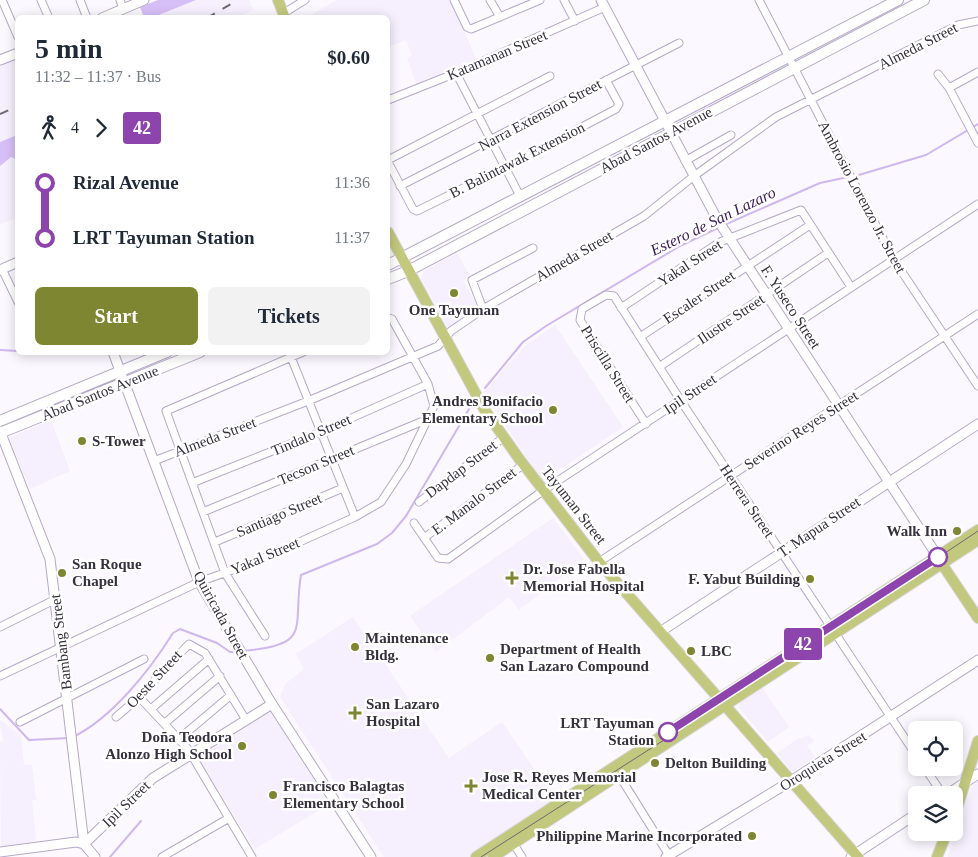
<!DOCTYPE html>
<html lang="en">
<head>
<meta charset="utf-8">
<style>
  :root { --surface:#fff; --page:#f2f2f3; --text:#1f2937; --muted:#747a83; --accent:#7e8632 }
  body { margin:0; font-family:"Times New Roman",serif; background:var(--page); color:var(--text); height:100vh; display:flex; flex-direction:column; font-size:19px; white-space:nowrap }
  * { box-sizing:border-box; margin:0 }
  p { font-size:16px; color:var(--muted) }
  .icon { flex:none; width:28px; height:28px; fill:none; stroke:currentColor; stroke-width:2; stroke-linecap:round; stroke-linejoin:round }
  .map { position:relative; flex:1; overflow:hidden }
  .panel { position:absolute; left:15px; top:15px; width:375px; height:340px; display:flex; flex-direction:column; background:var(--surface); border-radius:8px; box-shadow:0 2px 12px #0003 }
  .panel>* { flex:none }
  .badge { padding:0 10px; border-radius:4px; font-size:18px; line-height:32px }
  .controls { position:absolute; left:908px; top:721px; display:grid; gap:10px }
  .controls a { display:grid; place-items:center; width:55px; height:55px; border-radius:8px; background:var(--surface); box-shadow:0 2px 12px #0003; font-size:25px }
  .map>.badge { position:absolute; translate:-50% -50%; box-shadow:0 0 0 2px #fff }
  .legs { display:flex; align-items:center; gap:8px; height:55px; padding:0 20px; font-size:16px }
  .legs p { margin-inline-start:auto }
  .head { display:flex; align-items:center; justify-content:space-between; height:85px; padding:0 20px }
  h1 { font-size:28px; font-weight:800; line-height:38px }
  .primary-button { display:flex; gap:10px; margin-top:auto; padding:10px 20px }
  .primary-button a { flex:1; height:58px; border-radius:8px; background:var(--accent); color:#fff; font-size:20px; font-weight:800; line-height:58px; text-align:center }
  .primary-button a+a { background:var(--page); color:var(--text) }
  ul { padding:0 20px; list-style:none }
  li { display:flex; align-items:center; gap:18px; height:55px; font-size:19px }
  li i { display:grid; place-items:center; width:8px; height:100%; margin:0 6px; background:currentColor }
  li i::after { content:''; width:12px; height:12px; margin:-6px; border:4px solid; border-radius:50%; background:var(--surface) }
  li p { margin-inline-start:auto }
  li:first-child i { background:linear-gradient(#0000 50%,currentColor 0) }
  li:last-child i { background:linear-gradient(currentColor 50%,#0000 0) }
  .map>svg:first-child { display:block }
  .built { fill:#f5effe }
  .forest { fill:#d6bff7 }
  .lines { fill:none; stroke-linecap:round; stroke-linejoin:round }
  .stream { stroke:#ceb8ef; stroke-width:2 }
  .minor-casing { stroke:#b5a9c7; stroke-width:9 }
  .tertiary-casing { stroke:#b5a9c7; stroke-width:11 }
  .secondary-casing { stroke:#b5a9c7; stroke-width:12 }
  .primary-casing { stroke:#d7d6d8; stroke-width:12 }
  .minor { stroke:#fff; stroke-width:7 }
  .tertiary { stroke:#fff; stroke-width:9 }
  .secondary { stroke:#fff; stroke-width:10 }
  .primary { stroke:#c2c87e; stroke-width:10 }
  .tram { stroke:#6e6a74; stroke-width:1 }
  .rail { stroke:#6e6a74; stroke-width:2; stroke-dasharray:9 9; stroke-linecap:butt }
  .line-1-casing { stroke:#fff; stroke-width:11 }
  .line-1 { stroke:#8e44ad; stroke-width:8 }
  .poi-dot { fill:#7e8632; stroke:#fff; stroke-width:2 }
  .stop-1-dot { fill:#fff; stroke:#8e44ad; stroke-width:2.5 }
  .labels { text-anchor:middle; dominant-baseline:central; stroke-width:5; stroke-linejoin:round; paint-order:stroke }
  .street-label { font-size:15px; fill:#35313d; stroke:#fff }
  .poi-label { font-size:15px; font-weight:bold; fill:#35313d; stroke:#fff; text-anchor:start }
  .stop-label { font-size:15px; font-weight:bold; fill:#35313d; stroke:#fff; text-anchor:end }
  .water-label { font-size:16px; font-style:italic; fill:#3a1a5a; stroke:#fff }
</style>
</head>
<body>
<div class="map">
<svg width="978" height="857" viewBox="0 0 978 857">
  <rect width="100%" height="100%" fill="#fbf8ff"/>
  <path class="built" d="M196 0H249L253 10 239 17 154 18Z
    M337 0H449L460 19 477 62 417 86 407 58 412 56 406 40 388 47V18H305Z
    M17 58V218L0 224V66Z
    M457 253 470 276 463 281 479 309 448 328 421 278 425 270Z
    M555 325 623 427 543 481 483 393 526 345Z
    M51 420 70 471 30 489 9 438Z
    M553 518 584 559 519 610 509 597 436 652 410 616Z
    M353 617 449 758 502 722 556 801 469 857H384L280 697 285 684 304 669 296 654Z
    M761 686 789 727 768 742 739 708 741 700Z
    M267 708 331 803 255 849 196 754Z
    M0 720 21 736 24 765H32L36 800H32L36 841 1 847 0 742H3Z
    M809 735 814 741 807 746 815 757 792 772 777 753 796 740Z
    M978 781V857H948L972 785Z"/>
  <path class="forest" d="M158 0H196L154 17H144L140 7Z
    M17 135V160L11 157 0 166V142Z"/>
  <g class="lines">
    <path class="stream" d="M852 177 926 155 978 124
      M724 225 820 183 848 177
      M0 350 18 351
      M37 352H53
      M485 388 523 342 546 326 680 246 720 227
      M243 651C314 645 292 628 301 575L377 544 392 533 406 516 472 404
      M0 709 29 740 69 738
      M73 737C112 718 150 670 173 633L180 629 217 643 230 652H238
      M110 857 141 821"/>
    <defs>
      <path id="minor" d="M2 0 18 37
        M41 0 49 18
        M80 0 87 18
        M120 0 123 9
        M454 0 467 27 471 29 540 0
        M490 0 500 17
        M564 0 575 21
        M759 0 894 260 978 386
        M284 13 305 0
        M456 73 520 196
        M938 74 949 88 978 143
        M949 88 978 72
        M388 100 456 73 605 7
        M388 160 550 76
        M685 161 731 135
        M388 162 413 209 417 211 504 168 616 109 619 104 606 80
        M400 186 679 43
        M2 269 18 302
        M621 308 720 242 801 210 851 287
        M483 309 472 280 533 248
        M640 337 810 225
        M289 352 355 517
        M659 367 828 253
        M646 424 580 320 582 309 606 295 614 296 681 401 916 755
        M154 461 308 401 438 346 451 331 483 309 644 216 694 176 776 117 958 25 978 21
        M192 483 320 432 428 384
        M419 502 504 437
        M203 512 428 419
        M414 523 438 558 448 559 544 490 978 204
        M424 538 524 464
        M215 542 343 488
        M599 562 978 314
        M0 627 56 599
        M265 636 225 573 166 411 303 352
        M0 676 199 582 255 562 355 517 381 502 406 464 434 406 428 384 392 319 388 318
        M139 697 188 749 252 857
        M151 709 209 659
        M116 717 137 699 189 644 205 653 246 720
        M20 722 144 659
        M165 723 220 676
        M180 738 231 695
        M925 768 943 795
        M617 772 670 857
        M511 840 522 857
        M162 857 229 818"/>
      <path id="tertiary" d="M601 0 717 219 938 557
        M102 18 144 0
        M0 60 18 53
        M0 270 18 262
        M113 352 199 582 272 704 371 857
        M0 431 50 559 84 844 95 857
        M660 632 978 424
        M946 795 978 774
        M84 844 153 778 272 704
        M0 852 76 842 84 844
        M666 857 791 781 978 660
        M851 857 916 814"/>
      <path id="secondary" d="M388 265 898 0
        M388 279 408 271 924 0
        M0 421 167 352
        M0 433 200 352"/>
      <path id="primary" d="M278 0 285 18
        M388 232 484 409 520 460 599 562 858 857
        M938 558 978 618
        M954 818 978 741
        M476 857 978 530
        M493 857 978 540
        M937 857 947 832"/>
    </defs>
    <use href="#minor" class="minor-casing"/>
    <use href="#tertiary" class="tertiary-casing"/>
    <use href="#secondary" class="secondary-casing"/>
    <use href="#primary" class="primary-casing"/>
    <use href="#minor" class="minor"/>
    <use href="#tertiary" class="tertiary"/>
    <use href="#secondary" class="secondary"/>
    <use href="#primary" class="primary"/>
    <path class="tram" d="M481 857 675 733 978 531"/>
    <path class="rail" d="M207 18 238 0
      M0 114 18 106"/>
  </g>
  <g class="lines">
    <defs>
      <path id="line-1" d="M668 732 938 557"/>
    </defs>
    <use href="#line-1" class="line-1-casing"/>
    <use href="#line-1" class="line-1"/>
  </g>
  <g class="poi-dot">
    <circle cx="454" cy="293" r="5"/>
    <circle cx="553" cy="410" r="5"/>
    <circle cx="82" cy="441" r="5"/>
    <circle cx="957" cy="531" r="5"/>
    <circle cx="62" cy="573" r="5"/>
    <path d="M509.5 570.5h5v5h5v5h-5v5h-5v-5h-5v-5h5z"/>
    <circle cx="810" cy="579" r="5"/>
    <circle cx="355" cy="647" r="5"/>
    <circle cx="691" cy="651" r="5"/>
    <circle cx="490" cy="658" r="5"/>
    <path d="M352.5 705.5h5v5h5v5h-5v5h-5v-5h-5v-5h5z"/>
    <circle cx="242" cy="746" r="5"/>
    <circle cx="655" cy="763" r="5"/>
    <path d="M468.5 778.5h5v5h5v5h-5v5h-5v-5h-5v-5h5z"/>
    <circle cx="273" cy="795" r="5"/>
    <circle cx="752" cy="836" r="5"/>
  </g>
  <g class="stop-1-dot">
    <circle cx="938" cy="557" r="9"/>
    <circle cx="668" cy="732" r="9"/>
  </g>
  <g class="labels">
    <g class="street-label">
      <text transform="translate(918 46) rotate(-27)">Almeda Street</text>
      <text transform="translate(497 55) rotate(-23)">Katamanan Street</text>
      <text transform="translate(540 115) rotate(-28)">Narra Extension Street</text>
      <text transform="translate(656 140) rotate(-28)">Abad Santos Avenue</text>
      <text transform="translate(517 160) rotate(-27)">B. Balintawak Extension</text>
      <text transform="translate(862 197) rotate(62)">Ambrosio Lorenzo Jr. Street</text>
      <text transform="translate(574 256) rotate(-30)">Almeda Street</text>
      <text transform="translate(690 263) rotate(-33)">Yakal Street</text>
      <text transform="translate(699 297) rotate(-34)">Escaler Street</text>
      <text transform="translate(791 307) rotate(57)">F. Yuseco Street</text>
      <text transform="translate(731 319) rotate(-34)">Ilustre Street</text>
      <text transform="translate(608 364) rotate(58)">Priscilla Street</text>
      <text transform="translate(100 393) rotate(-22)">Abad Santos Avenue</text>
      <text transform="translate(690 394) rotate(-34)">Ipil Street</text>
      <text transform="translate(801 430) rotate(-33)">Severino Reyes Street</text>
      <text transform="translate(311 435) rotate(-23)">Tindalo Street</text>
      <text transform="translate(215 437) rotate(-21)">Almeda Street</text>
      <text transform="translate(316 465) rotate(-23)">Tecson Street</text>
      <text transform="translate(461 469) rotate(-37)">Dapdap Street</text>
      <text transform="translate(474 501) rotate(-37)">E. Manalo Street</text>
      <text transform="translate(747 501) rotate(56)">Herrera Street</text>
      <text transform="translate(574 505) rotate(52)">Tayuman Street</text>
      <text transform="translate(279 515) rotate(-23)">Santiago Street</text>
      <text transform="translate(819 527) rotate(-34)">T. Mapua Street</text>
      <text transform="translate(265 556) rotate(-23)">Yakal Street</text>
      <text transform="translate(221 615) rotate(61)">Quiricada Street</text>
      <text transform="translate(61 642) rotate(-97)">Bambang Street</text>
      <text transform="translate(154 679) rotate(-47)">Oeste Street</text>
      <text transform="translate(823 761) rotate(-32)">Oroquieta Street</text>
      <text transform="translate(126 804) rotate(-44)">Ipil Street</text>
    </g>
    <g class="poi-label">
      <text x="454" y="310" text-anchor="middle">One Tayuman</text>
      <text x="543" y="401" text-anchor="end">Andres Bonifacio<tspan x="543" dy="17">Elementary School</tspan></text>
      <text x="92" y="441">S-Tower</text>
      <text x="947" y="531" text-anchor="end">Walk Inn</text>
      <text x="72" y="564">San Roque<tspan x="72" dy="17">Chapel</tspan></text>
      <text x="523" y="569">Dr. Jose Fabella<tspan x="523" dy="17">Memorial Hospital</tspan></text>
      <text x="800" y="579" text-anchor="end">F. Yabut Building</text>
      <text x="365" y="638">Maintenance<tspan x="365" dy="17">Bldg.</tspan></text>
      <text x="500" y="649">Department of Health<tspan x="500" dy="17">San Lazaro Compound</tspan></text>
      <text x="701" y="651">LBC</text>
      <text x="366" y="704">San Lazaro<tspan x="366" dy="17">Hospital</tspan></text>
      <text x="232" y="737" text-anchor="end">Doña Teodora<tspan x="232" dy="17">Alonzo High School</tspan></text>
      <text x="665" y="763">Delton Building</text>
      <text x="482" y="777">Jose R. Reyes Memorial<tspan x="482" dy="17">Medical Center</tspan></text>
      <text x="283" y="786">Francisco Balagtas<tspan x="283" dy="17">Elementary School</tspan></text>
      <text x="742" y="836" text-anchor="end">Philippine Marine Incorporated</text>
    </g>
    <g class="stop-label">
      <text x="654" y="723">LRT Tayuman<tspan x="654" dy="17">Station</tspan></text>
    </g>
    <g class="water-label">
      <text transform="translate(713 221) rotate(-26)">Estero de San Lazaro</text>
    </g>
  </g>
</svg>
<div class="controls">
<a><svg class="icon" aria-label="locate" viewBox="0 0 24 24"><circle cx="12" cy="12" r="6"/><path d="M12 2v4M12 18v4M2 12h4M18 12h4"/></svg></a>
<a><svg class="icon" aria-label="layers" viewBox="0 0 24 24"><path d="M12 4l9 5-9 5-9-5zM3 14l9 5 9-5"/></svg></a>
</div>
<b class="badge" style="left:803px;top:644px;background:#8e44ad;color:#fff">42</b>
<section class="panel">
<div class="head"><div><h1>5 min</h1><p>11:32 – 11:37 · Bus</p></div><b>$0.60</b></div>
<div class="legs"><svg class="icon" aria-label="walk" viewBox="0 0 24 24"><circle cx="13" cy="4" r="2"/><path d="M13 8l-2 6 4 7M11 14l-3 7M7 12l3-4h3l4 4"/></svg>4<svg class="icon" aria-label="forward" viewBox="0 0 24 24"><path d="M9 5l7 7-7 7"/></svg><b class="badge" style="background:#8e44ad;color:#fff">42</b></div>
<ul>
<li><i style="color:#8e44ad"></i><b>Rizal Avenue</b><p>11:36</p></li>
<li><i style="color:#8e44ad"></i><b>LRT Tayuman Station</b><p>11:37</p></li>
</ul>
<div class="primary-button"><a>Start</a><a>Tickets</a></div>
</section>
</div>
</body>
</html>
